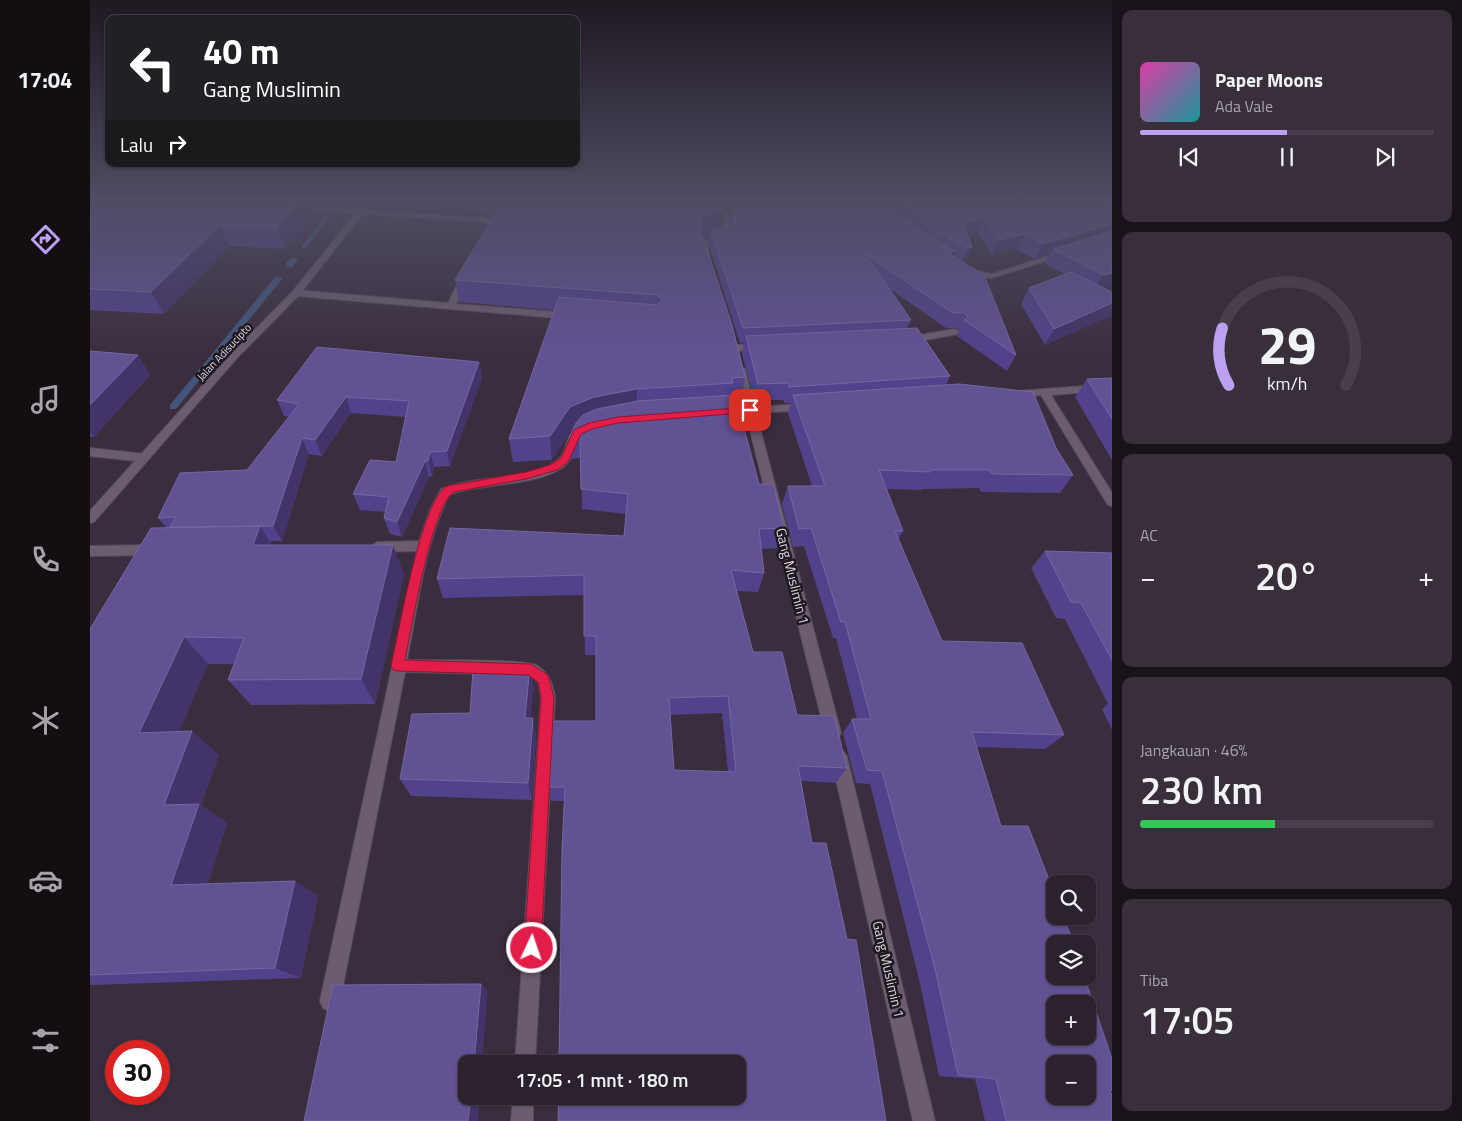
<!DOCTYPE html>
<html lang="id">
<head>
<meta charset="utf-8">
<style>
	body { margin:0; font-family:"Titillium Web",sans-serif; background:#382f3a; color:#f1f3f6; height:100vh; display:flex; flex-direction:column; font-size:19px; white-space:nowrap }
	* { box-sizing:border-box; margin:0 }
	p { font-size:16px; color:#a6a4aa }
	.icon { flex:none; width:28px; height:28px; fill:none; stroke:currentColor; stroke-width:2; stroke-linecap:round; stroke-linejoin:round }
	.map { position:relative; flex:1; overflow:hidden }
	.drawer { display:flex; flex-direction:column; gap:10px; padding:10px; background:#181319; width:350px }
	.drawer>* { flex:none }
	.hud { position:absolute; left:15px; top:15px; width:475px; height:152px; border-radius:10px; box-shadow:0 1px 4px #0004,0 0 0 1px #483f4a; background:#202124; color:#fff; overflow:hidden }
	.buttons { position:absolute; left:956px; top:875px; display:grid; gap:10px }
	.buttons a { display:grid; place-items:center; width:50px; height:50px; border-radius:10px; background:#2c222e; box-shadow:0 1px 4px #0004,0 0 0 1px #483f4a; font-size:25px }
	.speed { position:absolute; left:15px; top:1040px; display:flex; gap:10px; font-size:25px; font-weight:700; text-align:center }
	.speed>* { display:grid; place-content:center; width:65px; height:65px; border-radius:50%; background:#2c222e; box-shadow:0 1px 4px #0004,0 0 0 1px #483f4a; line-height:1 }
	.speed .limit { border:8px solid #d22; background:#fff; color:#111 }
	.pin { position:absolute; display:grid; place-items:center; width:42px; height:42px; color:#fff; margin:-21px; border-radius:10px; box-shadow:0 2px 8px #0006 }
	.me { position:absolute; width:55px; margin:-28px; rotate:3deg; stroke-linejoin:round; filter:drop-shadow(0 0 4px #0008) }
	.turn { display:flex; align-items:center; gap:18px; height:105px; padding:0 15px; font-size:22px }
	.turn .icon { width:65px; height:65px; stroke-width:2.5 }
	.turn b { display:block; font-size:35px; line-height:42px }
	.then { display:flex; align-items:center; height:48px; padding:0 15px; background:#0003; gap:10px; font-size:19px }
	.big { font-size:38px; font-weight:600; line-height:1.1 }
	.drawer .card { flex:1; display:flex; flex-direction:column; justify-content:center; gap:8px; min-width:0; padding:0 18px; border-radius:10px; background:#382f3a }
	.drawer .dial { align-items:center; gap:0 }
	.dial svg { height:130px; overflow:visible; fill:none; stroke:#483f4a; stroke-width:7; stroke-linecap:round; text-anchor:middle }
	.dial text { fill:#f1f3f6; stroke:none }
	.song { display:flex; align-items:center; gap:15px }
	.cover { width:60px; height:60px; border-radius:8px; background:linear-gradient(135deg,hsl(320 70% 55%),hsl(180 70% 35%)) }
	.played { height:5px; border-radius:2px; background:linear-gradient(90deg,#bca0f2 50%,#483f4a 50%) }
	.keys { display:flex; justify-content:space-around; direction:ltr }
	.heat { display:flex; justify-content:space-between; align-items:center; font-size:28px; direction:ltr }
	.charge { height:8px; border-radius:4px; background:linear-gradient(90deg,#34c759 46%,#483f4a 0) }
	.trip { position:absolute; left:368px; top:1055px; width:288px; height:50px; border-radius:10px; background:#2c222e; box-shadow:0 1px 4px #0004,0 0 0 1px #483f4a; font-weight:600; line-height:50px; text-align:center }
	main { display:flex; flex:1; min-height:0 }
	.dock { display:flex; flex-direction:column; width:90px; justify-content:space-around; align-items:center; background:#120e12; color:#a6a4aa }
	.dock .icon { width:35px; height:35px }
	.dock .selected { color:#bca0f2 }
	.dock b { font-size:22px; color:#f1f3f6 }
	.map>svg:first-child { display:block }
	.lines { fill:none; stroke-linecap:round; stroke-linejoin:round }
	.stream { fill:#43557b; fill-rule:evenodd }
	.street-casing { stroke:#564c59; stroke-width:2 }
	.secondary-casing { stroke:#564c59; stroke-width:2 }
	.street { fill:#6b5d6f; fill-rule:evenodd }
	.secondary { fill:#6b5d6f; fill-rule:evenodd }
	.wall { fill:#52428b; fill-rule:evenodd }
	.shaded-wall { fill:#423368 }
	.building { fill:#615294; stroke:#7567a0; fill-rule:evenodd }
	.route { fill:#e11d48; stroke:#92132f }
	.labels { text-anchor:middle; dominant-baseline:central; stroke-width:5; stroke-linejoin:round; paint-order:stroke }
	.far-street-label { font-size:11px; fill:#dfd7e1; stroke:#1e1820 }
	.street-label { font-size:14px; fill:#dfd7e1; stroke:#1e1820 }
</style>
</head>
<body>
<main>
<nav class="dock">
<b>17:04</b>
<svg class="icon selected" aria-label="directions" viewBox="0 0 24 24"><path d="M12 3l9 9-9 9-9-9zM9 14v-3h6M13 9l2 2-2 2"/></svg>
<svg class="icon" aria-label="music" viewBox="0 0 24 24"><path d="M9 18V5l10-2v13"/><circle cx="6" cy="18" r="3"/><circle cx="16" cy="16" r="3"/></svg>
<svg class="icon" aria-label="phone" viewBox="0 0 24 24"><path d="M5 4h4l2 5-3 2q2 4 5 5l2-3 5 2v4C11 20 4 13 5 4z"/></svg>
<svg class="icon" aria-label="climate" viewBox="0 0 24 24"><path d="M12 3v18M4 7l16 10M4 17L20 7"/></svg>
<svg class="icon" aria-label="car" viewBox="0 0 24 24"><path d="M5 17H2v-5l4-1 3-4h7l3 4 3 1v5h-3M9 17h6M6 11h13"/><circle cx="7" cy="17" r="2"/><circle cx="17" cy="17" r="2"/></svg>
<svg class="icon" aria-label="filters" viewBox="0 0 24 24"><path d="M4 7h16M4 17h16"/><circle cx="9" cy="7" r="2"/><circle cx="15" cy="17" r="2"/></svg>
</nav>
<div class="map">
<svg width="1022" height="1121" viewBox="0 0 1022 1121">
	<rect width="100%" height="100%" fill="#3a2e3e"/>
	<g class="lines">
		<!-- stream -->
		<path class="stream" d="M 250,198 L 256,198 L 250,204 L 247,202 Z
			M 235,216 L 240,217 L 216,248 L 212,248 L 212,246 Z
			M 204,257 L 208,259 L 202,267 L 196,267 L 196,263 Z
			M 186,276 L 193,278 L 86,409 L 80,409 L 80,405 Z"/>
		<!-- street casing -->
		<g class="street-casing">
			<path id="street" d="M 626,198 L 633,198 L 642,232 L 638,239 L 617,244 L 620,259 L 616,261 L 612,259 L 609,243 L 632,235 L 634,232 Z
				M 206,206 L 393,218 L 407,221 L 410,226 L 404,236 L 401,236 L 397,234 L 402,226 L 393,222 L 204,209 L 202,208 Z
				M 971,252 L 978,254 L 902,278 L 886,277 L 874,271 L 878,269 L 902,274 Z
				M 371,277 L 378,279 L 366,304 L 480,313 L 484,316 L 480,319 L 206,296 L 202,293 L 206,290 L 358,303 Z
				M 865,329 L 869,332 L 868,334 L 818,343 L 813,340 L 818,337 Z
				M 671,344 L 674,345 L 674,349 L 645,351 L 640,348 L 645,345 Z
				M 650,366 L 655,369 L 664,407 L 715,404 L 720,407 L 715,410 L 666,413 L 751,733 L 748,738 L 743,740 L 738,738 L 735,733 L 656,414 L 634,415 L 629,412 L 634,409 L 654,407 L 645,369 Z
				M 1022,384 L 1022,390 L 961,395 L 1022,493 L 1022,506 L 1018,505 L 951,395 L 927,397 L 922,394 L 927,391 Z
				M 487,430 L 492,433 C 488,442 486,453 479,461 C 460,487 390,482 359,495 C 334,546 328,605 317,660 C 337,660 436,659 446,665 C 460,673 462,683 465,697 L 445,1064 L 425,1064 L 451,697 L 448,682 L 438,675 L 315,672 L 250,1001 L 247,1008 L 240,1011 L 233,1008 L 230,1001 L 327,551 L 287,552 L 281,547 L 287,542 L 329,541 L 340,510 L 351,489 C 386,475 426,481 457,467 C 462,464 469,460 472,455 C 477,448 477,432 487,430 Z
				M 0,448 L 55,454 L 60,458 L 55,462 L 0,456 Z
				M 64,545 L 70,550 L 64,555 L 0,556 L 0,546 Z
				M 749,749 L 754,752 L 757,757 L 845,1121 L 823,1121 L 741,757 L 744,752 Z
				M 423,1096 L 443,1096 L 443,1121 L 421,1121 Z"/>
		</g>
		<!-- secondary casing -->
		<g class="secondary-casing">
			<path id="secondary" d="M 278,198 L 285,198 L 209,295 L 147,358 L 4,522 L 0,523 L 0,511 L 141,354 L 203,291 Z"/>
		</g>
		<!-- street -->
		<use href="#street" class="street"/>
		<!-- secondary -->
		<use href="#secondary" class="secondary"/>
	</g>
	<!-- wall -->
	<path class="wall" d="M 0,198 L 218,198 L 224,214 L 195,249 L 139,246 L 74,314 L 0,310 Z
		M 355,198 L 632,198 L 635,210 L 633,228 L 642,225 L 639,212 L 641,198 L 693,200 L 692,198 L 1022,198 L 1014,288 L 1022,292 L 1022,315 L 955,345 L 931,304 L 939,288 L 974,274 L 955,264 L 960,254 L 945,259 L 926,249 L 902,255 L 887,231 L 878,235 L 882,247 L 876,262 L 874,262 L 926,355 L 917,371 L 867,336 L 869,331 L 866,328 L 856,328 L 800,289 L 821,320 L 817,328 L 860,376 L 856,385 L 966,448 L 983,475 L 970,493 L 891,492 L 889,488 L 832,489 L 831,490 L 796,489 L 813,531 L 808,540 L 852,641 L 974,735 L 955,749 L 886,747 L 911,826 L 965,944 L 1022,1059 L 1022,1091 L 1020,1091 L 1022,1121 L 895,1121 L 885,1079 L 849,1076 L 829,979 L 780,784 L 766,783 L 753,733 L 762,719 L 767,719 L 746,638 L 743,638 L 714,546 L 703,547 L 692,504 L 698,486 L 722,486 L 698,413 L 701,403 L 695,403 L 693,400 L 664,400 L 652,353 L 654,343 L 650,343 L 619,245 L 620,236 L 613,238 L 655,377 L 651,401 L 647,401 L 669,484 L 694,528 L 688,548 L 671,549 L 674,573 L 668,592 L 647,591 L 663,652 L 707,715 L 757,768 L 746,783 L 711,781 L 722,843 L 796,1121 L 475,801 L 461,801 L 459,787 L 506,721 L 506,655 L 495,655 L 494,595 L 353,598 L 347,579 L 534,536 L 536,514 L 492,509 L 491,458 L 480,459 L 479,438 L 483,429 L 481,430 L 462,460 L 423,462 L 419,439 L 465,310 L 369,302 L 365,280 L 406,213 L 357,208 ZM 632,713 L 638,772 L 584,770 L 580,715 Z
		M 0,351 L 48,355 L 60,375 L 4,437 L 0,437 Z
		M 389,362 L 392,378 L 360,466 L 344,467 L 342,476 L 339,477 L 312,537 L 300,534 L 294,518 L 296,512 L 270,510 L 263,494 L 306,462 L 316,417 L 261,413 L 232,456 L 219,454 L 192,541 L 180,541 L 182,545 L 314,574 L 285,704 L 161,705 L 138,680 L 144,664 L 118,664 L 89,732 L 129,755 L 111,805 L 137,823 L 118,884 L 205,881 L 228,896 L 211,978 L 0,985 L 0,629 L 76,527 L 68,518 L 157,470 L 199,417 L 194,416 L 187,400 Z
		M 1022,378 L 1022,460 L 985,397 L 997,379 Z
		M 955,551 L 1022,553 L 1022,730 L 1012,709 L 1018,704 L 975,619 L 966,618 L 941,568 Z
		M 444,686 L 440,718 L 443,718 L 446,737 L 442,800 L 321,796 L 310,779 L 380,713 Z"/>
	<!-- shaded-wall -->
	<path class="shaded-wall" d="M 213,198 L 218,198 L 224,214 L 195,249 L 187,228 Z
		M 635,210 L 632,232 L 621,231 L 620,236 L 609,240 L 611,218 Z
		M 894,216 L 887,231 L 868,240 L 874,225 Z
		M 1022,224 L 1022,236 L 963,249 L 960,254 L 945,259 L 953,244 Z
		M 130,225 L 139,246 L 74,314 L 61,292 Z
		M 934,234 L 926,249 L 902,255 L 909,240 Z
		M 882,247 L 876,262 L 872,263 L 878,248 Z
		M 865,251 L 859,266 L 858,253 Z
		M 1022,273 L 1022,286 L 1003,290 L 1013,275 Z
		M 1022,303 L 1022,315 L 955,345 L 964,329 Z
		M 48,355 L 60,375 L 4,437 L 0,432 L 0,405 Z
		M 389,362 L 392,378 L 360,466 L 357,451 Z
		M 547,389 L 546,412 L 504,420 L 481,430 L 462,460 L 460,436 L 480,407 L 504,397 Z
		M 256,397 L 261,413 L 232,456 L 225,440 Z
		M 212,438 L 219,454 L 192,541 L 183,526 Z
		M 340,452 L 344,467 L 342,476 L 338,461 Z
		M 335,461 L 339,477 L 312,537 L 307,522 Z
		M 170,526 L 188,555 L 163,545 Z
		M 303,545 L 314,574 L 285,704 L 271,679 Z
		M 94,637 L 118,664 L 79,756 L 49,733 Z
		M 440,665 L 444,686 L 438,737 L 435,718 Z
		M 443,718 L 446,737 L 442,800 L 438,783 Z
		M 102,731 L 129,755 L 111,805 L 137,823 L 113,900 L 81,885 L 74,805 Z
		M 205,881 L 228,896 L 211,978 L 185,968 Z
		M 391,984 L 398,990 L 392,1064 L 384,1064 Z
		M 381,1096 L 390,1096 L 388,1121 L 378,1121 Z"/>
	<!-- building -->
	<path class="building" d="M 0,198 L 213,198 L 187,228 L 130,225 L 61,292 L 0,289 Z
		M 415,198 L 632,198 L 635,210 L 611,218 L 611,232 L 642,325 L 655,377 L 642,378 L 643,383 L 547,389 L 504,397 L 480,407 L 460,436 L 419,439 L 469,297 L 566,305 L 573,300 L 567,295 L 365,280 Z
		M 641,198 L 699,200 L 699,198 L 785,198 L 797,208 L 837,235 L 865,251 L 858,253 L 894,275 L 926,355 L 874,320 L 878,317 L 873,312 L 863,313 L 775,254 L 821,320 L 653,328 L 621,231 L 642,225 L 646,217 Z
		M 801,198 L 1022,198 L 1022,224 L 953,244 L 934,234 L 909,240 L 894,216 L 874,225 L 882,247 L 878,248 L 841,228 Z
		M 1022,231 L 1022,273 L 1013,275 L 963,249 Z
		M 981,272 L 1022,292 L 1022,303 L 964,329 L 939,288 Z
		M 827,328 L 860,376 L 699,387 L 698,383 L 668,384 L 656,336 Z
		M 227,347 L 389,362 L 357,451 L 340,452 L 338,461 L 335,461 L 307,522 L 294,518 L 299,497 L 263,494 L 280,460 L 306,462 L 319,401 L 256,397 L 225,440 L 212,438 L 183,526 L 80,527 L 86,517 L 68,518 L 90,473 L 157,470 L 209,404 L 187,400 Z
		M 0,351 L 48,355 L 0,405 Z
		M 1022,378 L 1022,419 L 997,379 Z
		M 869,384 L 943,392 L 966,448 L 983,475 L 902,474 L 900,470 L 840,470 L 840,472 L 789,470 L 813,531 L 805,531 L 852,641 L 932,643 L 974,735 L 882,732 L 911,826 L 938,826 L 965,895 L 965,916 L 973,916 L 984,944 L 965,944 L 965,976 L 994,976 L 1022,1059 L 1022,1090 L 1020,1090 L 1022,1096 L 1022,1121 L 916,1121 L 906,1079 L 868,1075 L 846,973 L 792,771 L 777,770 L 762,719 L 781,719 L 755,622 L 751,622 L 721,528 L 709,529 L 698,486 L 735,486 L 703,395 ZM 965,1004 L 998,1004 L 998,1036 L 965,1036 ZM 965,1064 L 998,1064 L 998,1096 L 965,1096 Z
		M 645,395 L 669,484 L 683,484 L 694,528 L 669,529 L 674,573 L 641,570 L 663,652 L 692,652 L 707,715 L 744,716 L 757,768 L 708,766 L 722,843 L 736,843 L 757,939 L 766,940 L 796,1121 L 468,1121 L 469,1096 L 646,1096 L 646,1064 L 469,1064 L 472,849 L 475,787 L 459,787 L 463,721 L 506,721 L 506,636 L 494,636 L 494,575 L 347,579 L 360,528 L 534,536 L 538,494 L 491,489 L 490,437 L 479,438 L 486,423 L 493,415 L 507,409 L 548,401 ZM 638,696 L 646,772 L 584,770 L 579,698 Z
		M 170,526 L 163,545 L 303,545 L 271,679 L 138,680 L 154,638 L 94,637 L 49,733 L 102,731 L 74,805 L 109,804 L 81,885 L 205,881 L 185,968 L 0,975 L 0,629 L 61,528 Z
		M 955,551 L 1022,553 L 1022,660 L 991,603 L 981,602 Z
		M 440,665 L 435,718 L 443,718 L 438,783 L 310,779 L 322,714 L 380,713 L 383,670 Z
		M 391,984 L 384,1064 L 376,1064 L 376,1096 L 381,1096 L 378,1121 L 214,1121 L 243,985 Z"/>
	<!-- sky -->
	<linearGradient id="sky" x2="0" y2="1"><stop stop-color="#201922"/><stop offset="0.56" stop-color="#4f4c63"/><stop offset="1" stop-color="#4f4c63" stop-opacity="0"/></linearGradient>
	<rect width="1022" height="355" fill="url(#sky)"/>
	<!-- route -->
	<path class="route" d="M 660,407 L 664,408 L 664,412 L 528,423 L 502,429 L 491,434 L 478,462 L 467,470 L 436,479 L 364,492 C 342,504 321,631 315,660 L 441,664 L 458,675 L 464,697 L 451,948 L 448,954 L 442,956 L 436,954 L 434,948 L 451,697 L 448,682 L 438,675 L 308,671 L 303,670 L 301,666 C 309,632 331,500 357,486 L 436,472 L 460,465 L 471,458 L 484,430 L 499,423 L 528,417 Z"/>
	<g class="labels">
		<!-- far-street labels -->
		<g class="far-street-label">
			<text transform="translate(134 352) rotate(-47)">Jalan Adisucipto</text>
		</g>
		<!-- street labels -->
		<g class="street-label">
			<text transform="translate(703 576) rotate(76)">Gang Muslimin 1</text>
			<text transform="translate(799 969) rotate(77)">Gang Muslimin 1</text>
		</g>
	</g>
</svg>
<div class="buttons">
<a><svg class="icon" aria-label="search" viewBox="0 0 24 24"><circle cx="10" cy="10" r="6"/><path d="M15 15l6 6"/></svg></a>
<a><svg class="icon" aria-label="layers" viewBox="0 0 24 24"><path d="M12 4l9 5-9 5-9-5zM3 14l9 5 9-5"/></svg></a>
<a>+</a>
<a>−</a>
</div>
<div class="speed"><div class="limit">30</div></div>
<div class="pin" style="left:660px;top:410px;background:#d93025"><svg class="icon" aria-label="arrive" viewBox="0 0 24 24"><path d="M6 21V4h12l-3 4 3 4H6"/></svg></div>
<svg class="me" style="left:442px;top:948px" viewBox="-20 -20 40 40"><circle r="17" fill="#e11d48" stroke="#fff" stroke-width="3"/><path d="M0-11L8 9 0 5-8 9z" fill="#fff"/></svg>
<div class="trip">17:05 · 1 mnt · 180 m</div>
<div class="hud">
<div class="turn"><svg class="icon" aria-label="left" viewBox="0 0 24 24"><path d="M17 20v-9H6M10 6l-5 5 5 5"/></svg><div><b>40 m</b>Gang Muslimin</div></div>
<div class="then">Lalu<svg class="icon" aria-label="right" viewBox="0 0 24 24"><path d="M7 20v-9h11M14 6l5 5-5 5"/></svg></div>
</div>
</div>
<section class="drawer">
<div class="card">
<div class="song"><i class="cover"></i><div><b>Paper Moons</b><p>Ada Vale</p></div></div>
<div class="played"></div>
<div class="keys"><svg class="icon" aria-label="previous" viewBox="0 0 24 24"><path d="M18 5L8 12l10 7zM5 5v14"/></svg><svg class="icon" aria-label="pause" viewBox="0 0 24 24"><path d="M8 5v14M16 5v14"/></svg><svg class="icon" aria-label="next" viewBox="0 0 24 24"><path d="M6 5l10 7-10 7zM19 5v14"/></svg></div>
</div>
<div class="card dial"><svg viewBox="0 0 100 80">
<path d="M14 69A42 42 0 1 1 86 69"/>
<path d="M14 69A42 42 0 0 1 10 34" stroke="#bca0f2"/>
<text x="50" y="56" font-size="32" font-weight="700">29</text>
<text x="50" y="72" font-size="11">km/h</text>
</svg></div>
<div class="card"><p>AC</p>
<div class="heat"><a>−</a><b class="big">20°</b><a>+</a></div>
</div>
<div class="card"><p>Jangkauan · 46%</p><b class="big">230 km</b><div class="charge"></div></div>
<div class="card"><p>Tiba</p><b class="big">17:05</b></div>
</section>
</main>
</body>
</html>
